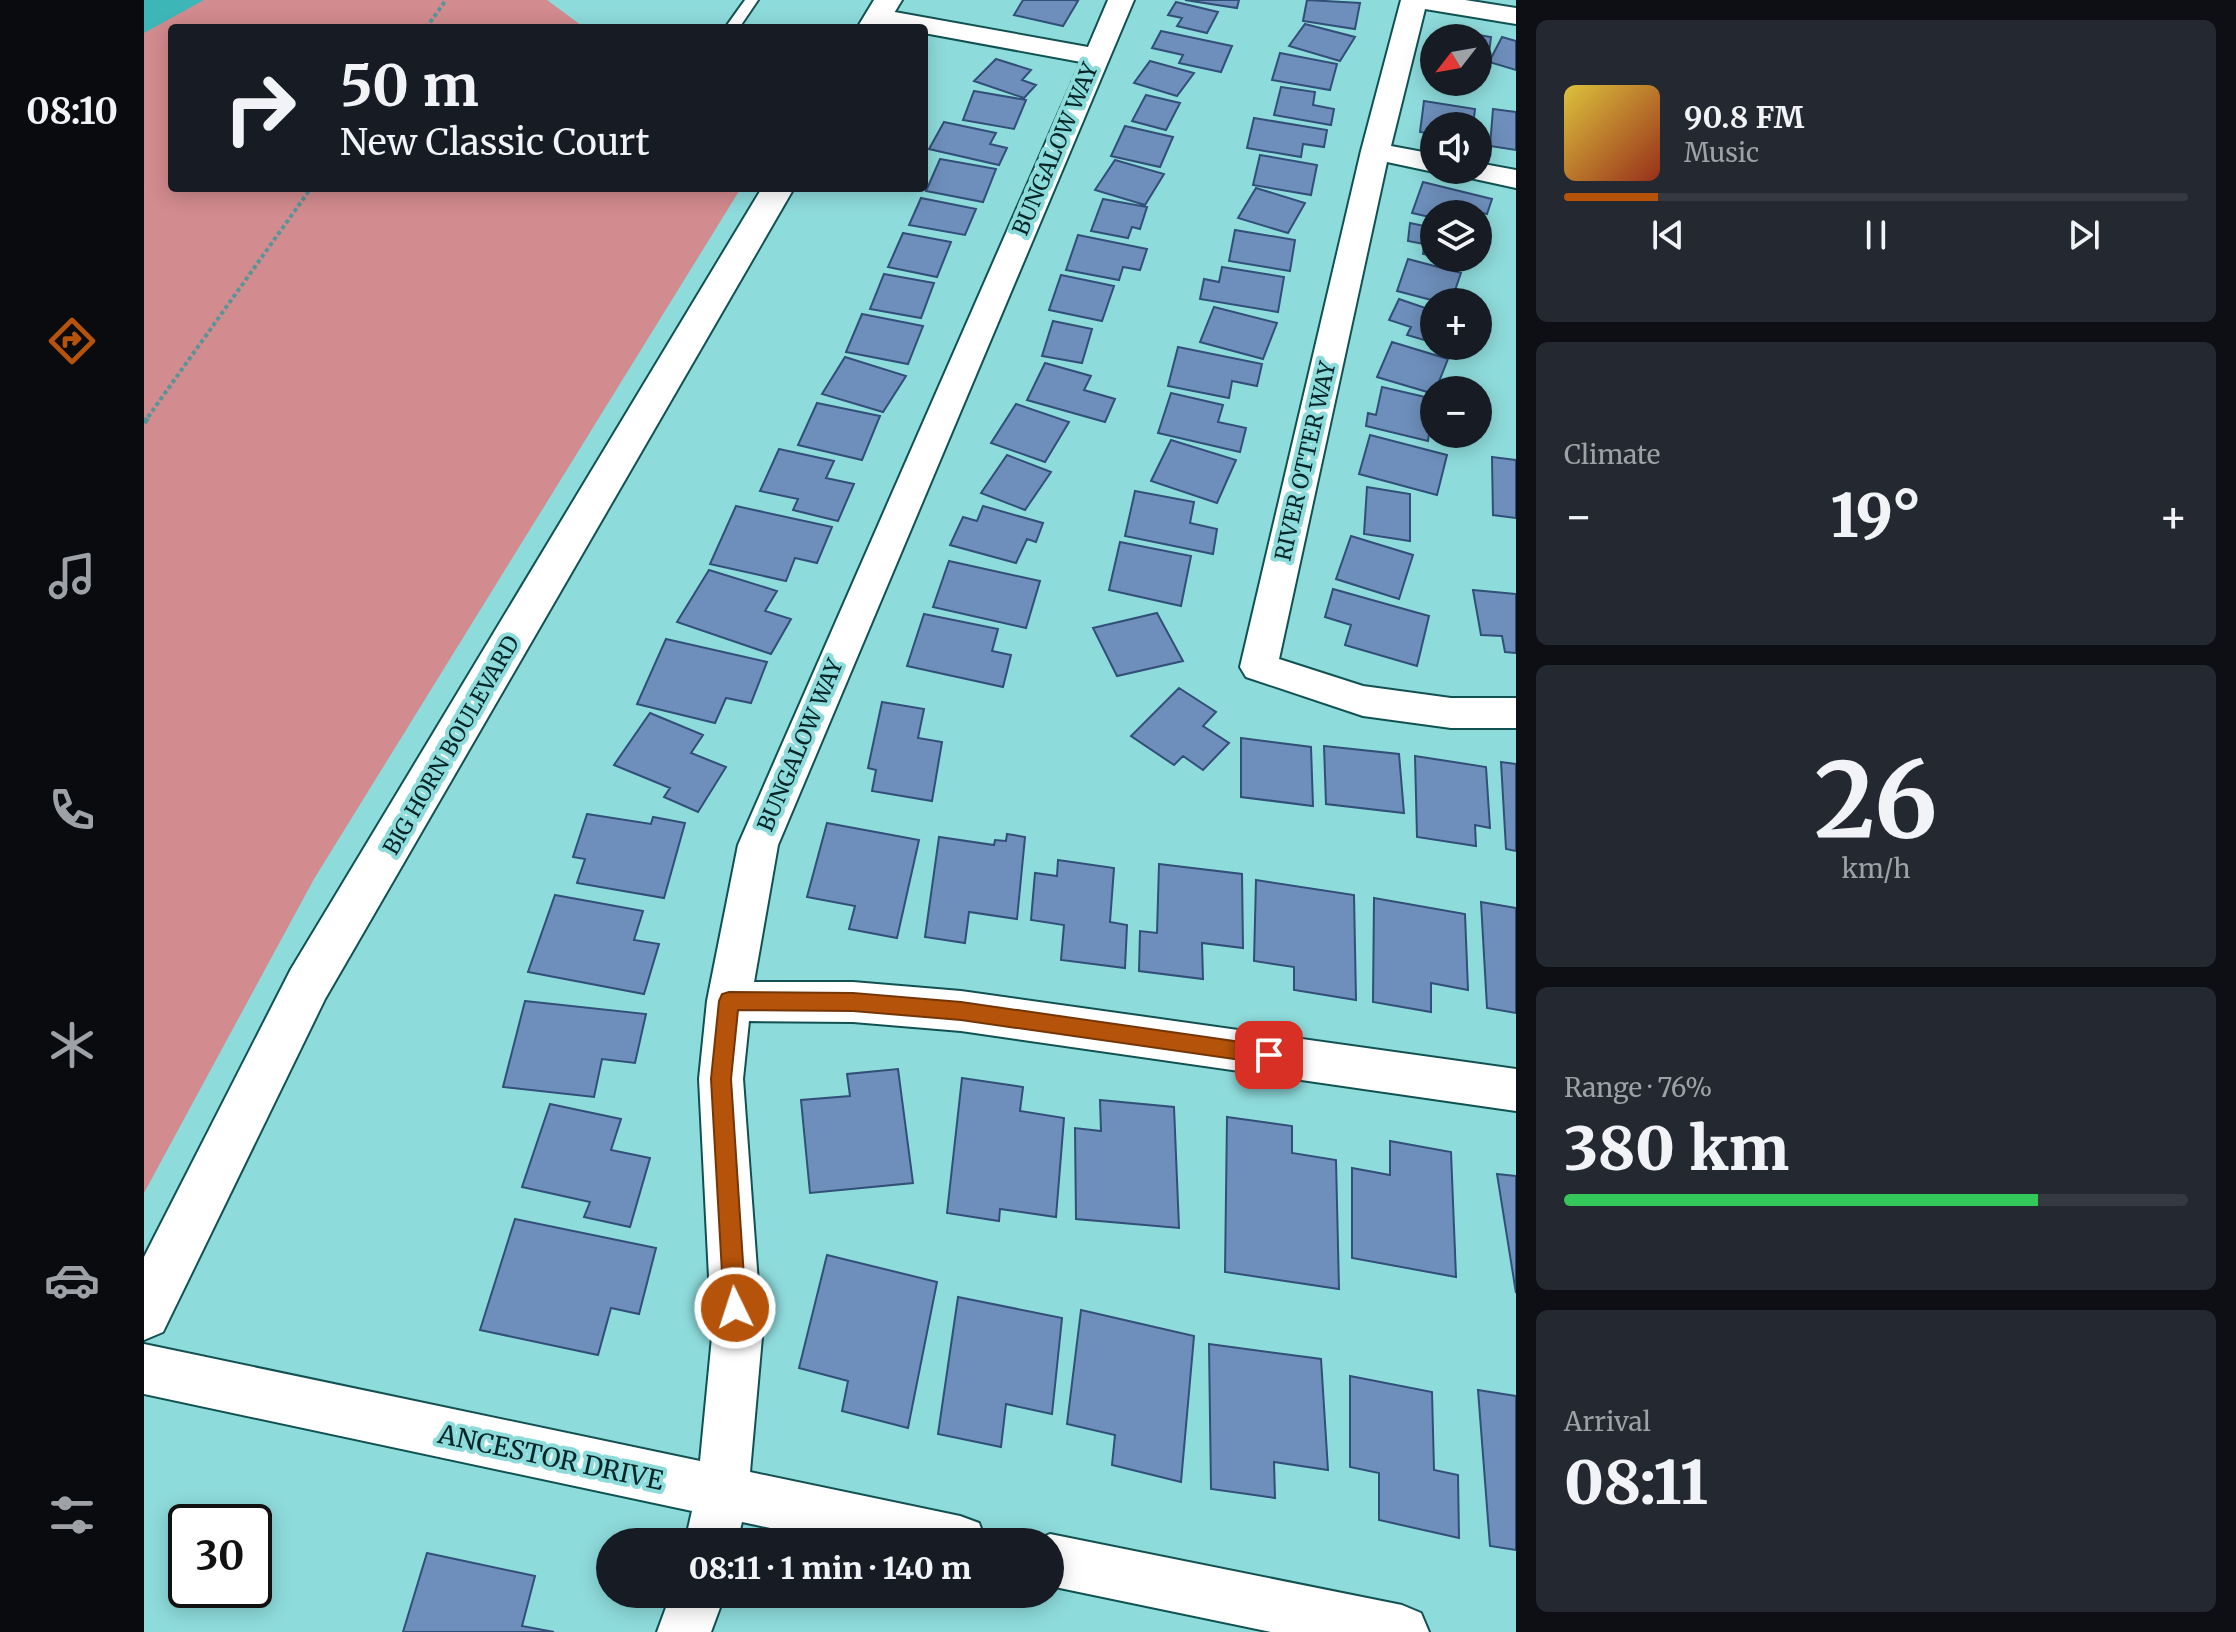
<!DOCTYPE html>
<html lang="en">
<head>
<meta charset="utf-8">
<style>
	body { margin:0; font-family:Merriweather,serif; background:#242831; color:#f1f3f6; height:100vh; display:flex; flex-direction:column; font-size:30px; white-space:nowrap }
	* { box-sizing:border-box; margin:0 }
	p { font-size:26px; color:#9ea1a6 }
	.icon { flex:none; width:44px; height:44px; fill:none; stroke:currentColor; stroke-width:2; stroke-linecap:round; stroke-linejoin:round }
	.map { position:relative; flex:1; overflow:hidden }
	.drawer { display:flex; flex-direction:column; gap:20px; padding:20px; background:#0d0f14; width:720px }
	.drawer>* { flex:none }
	.banner { position:absolute; left:24px; top:24px; width:760px; height:168px; border-radius:8px; box-shadow:0 4px 20px #0003; background:#171b24; color:#f1f3f6; overflow:hidden }
	.needle { width:52px; rotate:239deg }
	.controls { position:absolute; left:1276px; top:24px; display:grid; gap:16px }
	.controls a { display:grid; place-items:center; width:72px; height:72px; border-radius:50%; background:#171b24; box-shadow:0 4px 20px #0003; font-size:40px }
	.speed { position:absolute; left:24px; top:1504px; display:flex; gap:16px; font-size:40px; font-weight:700; text-align:center }
	.speed>* { display:grid; place-content:center; width:104px; height:104px; border-radius:50%; background:#171b24; box-shadow:0 4px 20px #0003; line-height:1 }
	.speed .limit { border:4px solid #111; border-radius:12px; background:#fff; color:#111 }
	.pin { position:absolute; display:grid; place-items:center; width:68px; height:68px; color:#fff; margin:-34px; border-radius:16px; box-shadow:0 4px 12px #0006 }
	.me { position:absolute; width:88px; margin:-44px; rotate:356deg; stroke-linejoin:round; filter:drop-shadow(0 0 6px #0008) }
	.turn { display:flex; align-items:center; gap:28px; height:168px; padding:0 40px; font-size:36px }
	.turn .icon { width:104px; height:104px; stroke-width:2.5 }
	.turn b { display:block; font-size:56px; line-height:68px }
	.big { font-size:60px; font-weight:800; line-height:1.1 }
	.drawer .tile { flex:1; display:flex; flex-direction:column; justify-content:center; gap:12px; min-width:0; padding:0 28px; border-radius:12px; background:#242831 }
	.drawer .dial { align-items:center; gap:0 }
	.dial b { font-size:104px; line-height:1 }
	.song { display:flex; align-items:center; gap:24px }
	.cover { width:96px; height:96px; border-radius:12px; background:linear-gradient(135deg,hsl(50 70% 55%),hsl(10 70% 35%)) }
	.played { height:8px; border-radius:4px; background:linear-gradient(90deg,#b45309 15%,#363941 15%) }
	.keys { display:flex; justify-content:space-around; direction:ltr }
	.heat { display:flex; justify-content:space-between; align-items:center; font-size:44px; direction:ltr }
	.charge { height:12px; border-radius:6px; background:linear-gradient(90deg,#34c759 76%,#363941 0) }
	.trip { position:absolute; left:452px; top:1528px; width:468px; height:80px; border-radius:40px; background:#171b24; box-shadow:0 4px 20px #0003; font-weight:800; line-height:80px; text-align:center }
	main { display:flex; flex:1; min-height:0 }
	.tabs { display:flex; flex-direction:column; width:144px; justify-content:space-around; align-items:center; background:#090b0e; color:#9ea1a6 }
	.tabs .icon { width:56px; height:56px }
	.tabs .on { color:#b45309 }
	.tabs b { font-size:36px; color:#f1f3f6 }
	.map>svg:first-child { display:block }
	.green { fill:#d28b8f }
	.water { fill:#3db6b7 }
	.building { fill:#6e8fbc; stroke:#314f77; stroke-width:2 }
	.lines { fill:none; stroke-linecap:round; stroke-linejoin:round }
	.service-casing { stroke:#115152; stroke-width:4 }
	.minor-casing { stroke:#115152; stroke-width:4 }
	.secondary-casing { stroke:#115152; stroke-width:4 }
	.path-far1 { stroke:#589596; stroke-width:4; stroke-dasharray:4 3; stroke-linecap:butt }
	.path { stroke:#589596; stroke-width:5; stroke-dasharray:6 4; stroke-linecap:butt }
	.service { fill:#fff; fill-rule:evenodd }
	.minor { fill:#fff; fill-rule:evenodd }
	.secondary { fill:#fff; fill-rule:evenodd }
	.route { fill:#b45309; stroke:#753606; stroke-width:2 }
	.labels { text-anchor:middle; dominant-baseline:central; stroke-width:8; stroke-linejoin:round; paint-order:stroke }
	.street-label { font-size:22px; fill:#042627; stroke:#8edbdc }
	.near-street-label { font-size:26px; fill:#042627; stroke:#8edbdc }
</style>
</head>
<body>
<main>
<nav class="tabs">
<b>08:10</b>
<svg class="icon on" aria-label="directions" viewBox="0 0 24 24"><path d="M12 3l9 9-9 9-9-9zM9 14v-3h6M13 9l2 2-2 2"/></svg>
<svg class="icon" aria-label="music" viewBox="0 0 24 24"><path d="M9 18V5l10-2v13"/><circle cx="6" cy="18" r="3"/><circle cx="16" cy="16" r="3"/></svg>
<svg class="icon" aria-label="phone" viewBox="0 0 24 24"><path d="M5 4h4l2 5-3 2q2 4 5 5l2-3 5 2v4C11 20 4 13 5 4z"/></svg>
<svg class="icon" aria-label="climate" viewBox="0 0 24 24"><path d="M12 3v18M4 7l16 10M4 17L20 7"/></svg>
<svg class="icon" aria-label="car" viewBox="0 0 24 24"><path d="M5 17H2v-5l4-1 3-4h7l3 4 3 1v5h-3M9 17h6M6 11h13"/><circle cx="7" cy="17" r="2"/><circle cx="17" cy="17" r="2"/></svg>
<svg class="icon" aria-label="filters" viewBox="0 0 24 24"><path d="M4 7h16M4 17h16"/><circle cx="9" cy="7" r="2"/><circle cx="15" cy="17" r="2"/></svg>
</nav>
<div class="map">
<svg width="1372" height="1632" viewBox="0 0 1372 1632">
	<rect width="100%" height="100%" fill="#8edbdc"/>
	<!-- green -->
	<path class="green" d="M 0,0 L 403,0 L 441,28 L 28,28 L 28,188 L 597,188 L 170,879 L 0,1193 Z"/>
	<!-- water -->
	<path class="water" d="M 0,0 L 60,0 L 0,33 Z"/>
	<!-- building -->
	<path class="building" d="M 879,0 L 930,0 L 934,1 L 919,26 L 870,15 Z
		M 1041,0 L 1095,0 L 1093,8 Z
		M 1163,0 L 1216,3 L 1211,29 L 1159,21 Z
		M 1032,2 L 1074,12 L 1063,33 L 1033,26 L 1038,18 L 1024,15 Z
		M 1161,24 L 1211,37 L 1196,61 L 1145,46 Z
		M 1298,29 L 1347,37 L 1343,69 L 1334,67 L 1334,38 L 1296,38 Z
		M 1017,31 L 1088,46 L 1077,72 L 1035,63 L 1039,55 L 1008,48 Z
		M 1358,37 L 1372,41 L 1372,70 L 1345,62 Z
		M 1136,53 L 1193,64 L 1186,90 L 1128,80 Z
		M 852,59 L 887,70 L 878,80 L 892,85 L 880,98 L 830,81 Z
		M 1006,61 L 1050,73 L 1033,96 L 990,83 Z
		M 1137,87 L 1171,92 L 1169,105 L 1190,109 L 1187,125 L 1130,115 Z
		M 830,91 L 882,100 L 870,129 L 819,120 Z
		M 1002,95 L 1036,103 L 1022,130 L 988,121 Z
		M 1280,101 L 1331,109 L 1329,126 L 1290,126 L 1290,134 L 1276,132 Z
		M 1349,109 L 1372,112 L 1372,150 L 1346,146 Z
		M 1110,118 L 1183,130 L 1180,147 L 1159,144 L 1157,157 L 1103,148 Z
		M 800,122 L 852,133 L 846,144 L 863,148 L 855,165 L 785,149 Z
		M 981,126 L 1029,137 L 1016,167 L 967,156 Z
		M 1116,155 L 1173,165 L 1167,195 L 1109,185 Z
		M 796,159 L 852,169 L 839,202 L 782,191 Z
		M 971,160 L 1020,174 L 1001,205 L 951,190 Z
		M 1279,182 L 1348,199 L 1343,214 L 1326,210 L 1325,214 L 1290,214 L 1290,218 L 1268,213 Z
		M 1112,188 L 1161,203 L 1144,233 L 1094,218 Z
		M 777,198 L 832,209 L 821,235 L 765,225 Z
		M 959,199 L 1003,207 L 996,229 L 988,227 L 984,238 L 947,231 Z
		M 1266,223 L 1290,228 L 1290,256 L 1279,254 L 1280,244 L 1264,241 Z
		M 1091,230 L 1151,240 L 1146,271 L 1085,261 Z
		M 759,233 L 807,242 L 793,277 L 744,267 Z
		M 934,235 L 1003,249 L 996,270 L 979,267 L 975,280 L 922,270 Z
		M 1264,259 L 1317,273 L 1307,302 L 1295,302 L 1253,291 Z
		M 1078,267 L 1140,277 L 1134,312 L 1056,299 L 1060,279 L 1075,282 Z
		M 740,274 L 790,283 L 777,318 L 726,309 Z
		M 917,275 L 970,286 L 958,321 L 905,310 Z
		M 1255,299 L 1290,311 L 1290,343 L 1263,335 L 1267,327 L 1245,320 Z
		M 1070,307 L 1133,323 L 1119,359 L 1056,342 Z
		M 718,314 L 779,326 L 764,364 L 702,352 Z
		M 909,321 L 948,329 L 938,363 L 898,356 Z
		M 1248,342 L 1304,359 L 1290,394 L 1233,377 Z
		M 1034,347 L 1118,364 L 1113,386 L 1088,381 L 1085,398 L 1024,386 Z
		M 701,357 L 762,376 L 739,412 L 678,394 Z
		M 901,363 L 947,376 L 940,390 L 971,399 L 961,422 L 883,400 Z
		M 1238,387 L 1290,399 L 1284,441 L 1222,426 L 1224,413 L 1232,415 Z
		M 1027,393 L 1079,405 L 1074,422 L 1102,428 L 1096,452 L 1014,433 Z
		M 673,403 L 736,416 L 718,460 L 654,445 Z
		M 872,404 L 925,422 L 901,462 L 847,443 Z
		M 1226,435 L 1303,455 L 1293,495 L 1215,474 Z
		M 1027,440 L 1092,460 L 1073,503 L 1007,481 Z
		M 635,449 L 690,461 L 682,478 L 710,484 L 694,521 L 649,510 L 654,499 L 616,491 Z
		M 863,455 L 907,472 L 881,510 L 837,493 Z
		M 1348,457 L 1372,460 L 1372,518 L 1349,515 Z
		M 1223,487 L 1266,494 L 1266,541 L 1220,534 Z
		M 991,491 L 1050,502 L 1046,523 L 1073,529 L 1069,554 L 981,536 Z
		M 592,506 L 688,527 L 673,563 L 651,558 L 642,581 L 566,564 Z
		M 839,506 L 899,523 L 892,542 L 883,539 L 872,563 L 806,545 L 819,517 L 833,521 Z
		M 1207,536 L 1269,555 L 1255,599 L 1192,579 Z
		M 976,542 L 1047,556 L 1037,606 L 965,590 Z
		M 805,561 L 896,581 L 882,628 L 789,607 Z
		M 565,570 L 633,591 L 621,611 L 647,619 L 627,654 L 533,622 Z
		M 1189,589 L 1285,616 L 1273,666 L 1201,645 L 1207,625 L 1181,617 Z
		M 1329,590 L 1372,594 L 1372,653 L 1361,652 L 1358,636 L 1337,635 Z
		M 1013,613 L 1039,661 L 973,676 L 949,628 Z
		M 780,614 L 854,629 L 848,651 L 867,655 L 859,687 L 763,666 Z
		M 522,639 L 623,662 L 607,703 L 582,698 L 571,723 L 493,704 Z
		M 1035,688 L 1072,712 L 1059,726 L 1085,743 L 1059,770 L 1039,756 L 1030,765 L 987,736 Z
		M 738,702 L 780,709 L 774,738 L 798,742 L 788,801 L 728,791 L 732,770 L 724,768 Z
		M 506,713 L 559,735 L 547,753 L 582,767 L 554,812 L 520,797 L 526,788 L 470,765 Z
		M 1097,738 L 1167,747 L 1169,806 L 1097,797 Z
		M 1180,746 L 1255,754 L 1260,813 L 1182,804 Z
		M 1271,756 L 1342,767 L 1346,828 L 1331,825 L 1332,846 L 1273,837 Z
		M 1357,762 L 1372,764 L 1372,851 L 1362,849 Z
		M 443,814 L 507,824 L 509,817 L 541,823 L 520,898 L 433,883 L 441,859 L 429,857 Z
		M 683,823 L 775,840 L 753,938 L 705,929 L 711,906 L 663,897 Z
		M 863,834 L 881,837 L 873,919 L 825,912 L 821,943 L 781,937 L 795,837 L 850,845 L 851,840 L 862,841 Z
		M 914,860 L 970,868 L 966,922 L 983,925 L 981,968 L 917,960 L 920,925 L 887,920 L 891,873 L 913,876 Z
		M 1015,864 L 1098,874 L 1099,948 L 1058,943 L 1059,979 L 995,971 L 996,931 L 1013,933 Z
		M 1112,880 L 1210,895 L 1212,1000 L 1150,990 L 1150,967 L 1110,961 Z
		M 411,895 L 499,911 L 490,940 L 515,944 L 500,994 L 384,972 Z
		M 1230,898 L 1321,914 L 1324,990 L 1287,983 L 1287,1012 L 1229,1002 Z
		M 1337,902 L 1372,908 L 1372,1013 L 1343,1008 Z
		M 381,1001 L 502,1014 L 491,1063 L 458,1059 L 450,1097 L 359,1087 Z
		M 754,1069 L 769,1183 L 666,1193 L 657,1100 L 706,1096 L 703,1074 Z
		M 818,1078 L 879,1087 L 876,1111 L 920,1118 L 912,1217 L 856,1209 L 855,1221 L 803,1213 Z
		M 956,1100 L 1030,1107 L 1035,1228 L 932,1219 L 931,1128 L 957,1131 Z
		M 406,1104 L 477,1119 L 467,1150 L 506,1158 L 486,1227 L 440,1217 L 446,1202 L 378,1187 Z
		M 1083,1117 L 1148,1126 L 1148,1153 L 1192,1160 L 1195,1289 L 1081,1272 Z
		M 1246,1141 L 1307,1152 L 1312,1277 L 1208,1258 L 1208,1168 L 1246,1175 Z
		M 1353,1174 L 1372,1176 L 1372,1293 Z
		M 371,1219 L 512,1248 L 495,1314 L 467,1308 L 454,1355 L 336,1330 Z
		M 683,1255 L 793,1282 L 764,1428 L 698,1411 L 704,1381 L 655,1368 Z
		M 814,1297 L 918,1318 L 908,1414 L 862,1404 L 857,1447 L 794,1434 Z
		M 937,1310 L 1050,1336 L 1037,1482 L 968,1465 L 971,1435 L 923,1424 Z
		M 1065,1344 L 1177,1359 L 1184,1470 L 1130,1462 L 1131,1498 L 1067,1489 Z
		M 1206,1376 L 1288,1392 L 1290,1470 L 1314,1475 L 1315,1538 L 1235,1520 L 1235,1473 L 1206,1467 Z
		M 1334,1390 L 1372,1396 L 1372,1550 L 1346,1546 Z
		M 283,1553 L 391,1576 L 378,1626 L 410,1632 L 259,1632 Z"/>
	<g class="lines">
		<!-- service casing -->
		<g class="service-casing">
			<path id="service" d="M 601,0 L 614,0 L 595,28 L 581,28 Z"/>
		</g>
		<!-- minor casing -->
		<g class="minor-casing">
			<path id="minor" d="M 964,0 L 990,0 L 634,845 L 610,982 L 709,982 L 817,991 L 1372,1069 L 1372,1111 L 817,1031 L 709,1022 L 605,1021 L 599,1079 L 618,1337 L 606,1472 L 816,1516 L 835,1523 L 842,1542 L 693,1542 L 598,1522 L 593,1542 L 541,1542 L 548,1511 L 0,1394 L 0,1344 L 556,1461 L 568,1337 L 555,1079 L 563,1001 L 594,845 L 937,62 L 780,33 L 780,28 L 752,28 L 725,23 L 721,17 L 725,11 L 734,9 L 944,47 Z
				M 1257,0 L 1321,0 L 1372,8 L 1372,24 L 1281,9 L 1247,146 L 1290,154 L 1290,170 L 1296,170 L 1290,172 L 1243,162 L 1135,659 L 1219,686 L 1307,698 L 1372,698 L 1372,728 L 1307,728 L 1219,716 L 1102,677 L 1096,667 L 1217,151 Z
				M 1334,163 L 1372,170 L 1372,188 L 1317,176 L 1313,170 L 1334,170 Z
				M 906,1534 L 1258,1605 L 1277,1613 L 1285,1632 L 1127,1632 L 906,1586 L 906,1542 L 887,1542 Z
				M 527,1594 L 581,1594 L 567,1632 L 513,1632 Z"/>
		</g>
		<!-- secondary casing -->
		<g class="secondary-casing">
			<path id="secondary" d="M 730,0 L 758,0 L 741,28 L 713,28 Z
				M 618,188 L 650,188 L 181,999 L 19,1332 L 0,1340 L 0,1257 L 147,969 Z"/>
		</g>
		<!-- path-far1 -->
		<path class="path-far1" d="M 282,28 L 302,0
			M 4,417 L 167,188"/>
		<!-- path -->
		<path class="path" d="M 0,423 L 6,415"/>
		<!-- service -->
		<use href="#service" class="service"/>
		<!-- minor -->
		<use href="#minor" class="minor"/>
		<!-- secondary -->
		<use href="#secondary" class="secondary"/>
	</g>
	<!-- route -->
	<path class="route" d="M 585,992 L 709,993 L 817,1002 L 1125,1046 L 1132,1048 L 1135,1055 L 1132,1062 L 1125,1064 L 817,1020 L 709,1011 L 594,1010 L 587,1079 L 602,1308 L 599,1316 L 591,1319 L 583,1316 L 580,1308 L 567,1079 L 575,1001 L 578,994 Z"/>
	<g class="labels">
		<!-- street labels -->
		<g class="street-label">
			<text transform="translate(911 149) rotate(-67)">BUNGALOW WAY</text>
			<text transform="translate(1161 461) rotate(-77)">RIVER OTTER WAY</text>
			<text transform="translate(307 745) rotate(-60)">BIG HORN BOULEVARD</text>
			<text transform="translate(656 745) rotate(-67)">BUNGALOW WAY</text>
		</g>
		<!-- near-street labels -->
		<g class="near-street-label">
			<text transform="translate(407 1457) rotate(12)">ANCESTOR DRIVE</text>
		</g>
	</g>
</svg>
<div class="controls">
<a><svg class="needle" viewBox="-14 -14 28 28"><path d="M0-13l5 13h-10z" fill="#e53935"/><path d="M0 13l5-13h-10z" fill="#9ea1a6"/></svg></a>
<a><svg class="icon" aria-label="sound" viewBox="0 0 24 24"><path d="M4 9h4l5-4v14l-5-4H4zM17 9q2 3 0 6"/></svg></a>
<a><svg class="icon" aria-label="layers" viewBox="0 0 24 24"><path d="M12 4l9 5-9 5-9-5zM3 14l9 5 9-5"/></svg></a>
<a>+</a>
<a>−</a>
</div>
<div class="speed"><div class="limit">30</div></div>
<div class="pin" style="left:1125px;top:1055px;background:#d93025"><svg class="icon" aria-label="arrive" viewBox="0 0 24 24"><path d="M6 21V4h12l-3 4 3 4H6"/></svg></div>
<svg class="me" style="left:591px;top:1308px" viewBox="-20 -20 40 40"><circle r="17" fill="#b45309" stroke="#fff" stroke-width="3"/><path d="M0-11L8 9 0 5-8 9z" fill="#fff"/></svg>
<div class="trip">08:11 · 1 min · 140 m</div>
<div class="banner">
<div class="turn"><svg class="icon" aria-label="right" viewBox="0 0 24 24"><path d="M7 20v-9h11M14 6l5 5-5 5"/></svg><div><b>50 m</b>New Classic Court</div></div>
</div>
</div>
<section class="drawer">
<div class="tile">
<div class="song"><i class="cover"></i><div><b>90.8 FM</b><p>Music</p></div></div>
<div class="played"></div>
<div class="keys"><svg class="icon" aria-label="previous" viewBox="0 0 24 24"><path d="M18 5L8 12l10 7zM5 5v14"/></svg><svg class="icon" aria-label="pause" viewBox="0 0 24 24"><path d="M8 5v14M16 5v14"/></svg><svg class="icon" aria-label="next" viewBox="0 0 24 24"><path d="M6 5l10 7-10 7zM19 5v14"/></svg></div>
</div>
<div class="tile"><p>Climate</p>
<div class="heat"><a>−</a><b class="big">19°</b><a>+</a></div>
</div>
<div class="tile dial"><b>26</b><p>km/h</p></div>
<div class="tile"><p>Range · 76%</p><b class="big">380 km</b><div class="charge"></div></div>
<div class="tile"><p>Arrival</p><b class="big">08:11</b></div>
</section>
</main>
</body>
</html>
